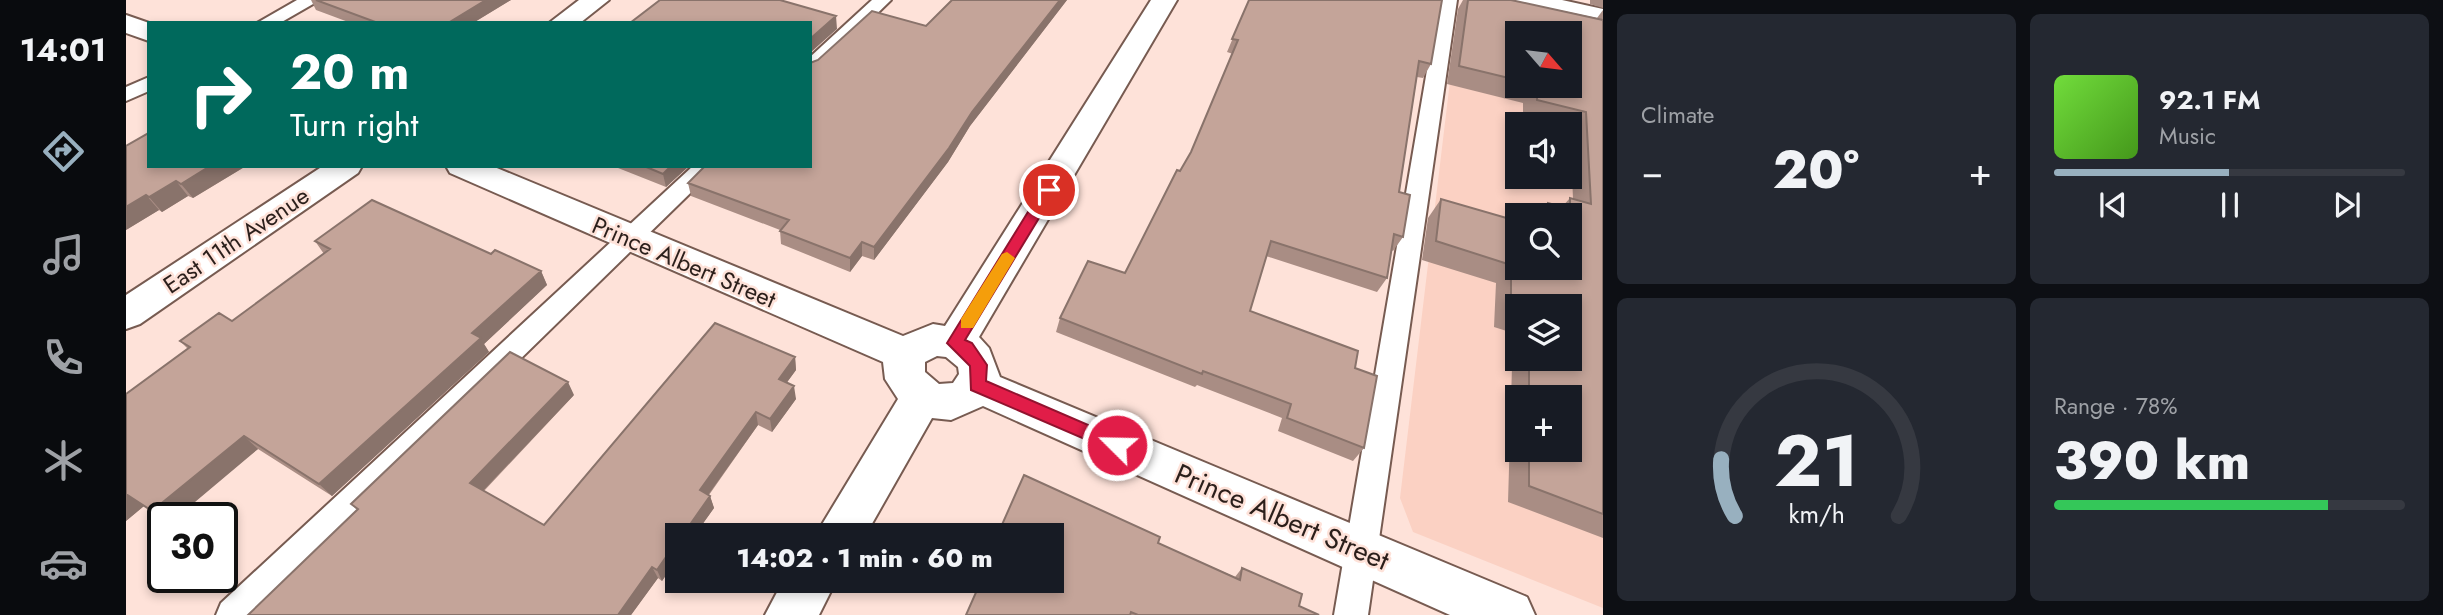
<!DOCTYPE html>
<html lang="en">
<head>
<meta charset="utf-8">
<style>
	body { margin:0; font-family:Jost,sans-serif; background:#242831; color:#f1f3f6; height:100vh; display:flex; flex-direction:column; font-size:26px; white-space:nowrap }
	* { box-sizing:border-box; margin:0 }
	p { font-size:23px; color:#9ea1a6 }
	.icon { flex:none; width:38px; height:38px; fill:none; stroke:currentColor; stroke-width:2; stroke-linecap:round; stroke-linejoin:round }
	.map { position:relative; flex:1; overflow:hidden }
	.drawer { display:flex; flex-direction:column; gap:14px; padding:14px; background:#0d0f14; width:840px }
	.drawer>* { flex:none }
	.top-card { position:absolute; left:21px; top:21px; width:665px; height:147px; border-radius:0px; box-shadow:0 4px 10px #0003; background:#00695c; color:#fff; overflow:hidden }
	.needle { width:46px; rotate:118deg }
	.fabs { position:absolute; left:1379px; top:21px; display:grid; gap:14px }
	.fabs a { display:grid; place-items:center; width:77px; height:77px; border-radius:0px; background:#171b24; box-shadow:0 4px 10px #0003; font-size:35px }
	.speed { position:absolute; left:21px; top:502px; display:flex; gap:14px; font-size:35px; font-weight:700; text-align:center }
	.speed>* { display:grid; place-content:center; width:91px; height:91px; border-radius:50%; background:#171b24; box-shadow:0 4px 10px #0003; line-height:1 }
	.speed .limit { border:4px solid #111; border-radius:10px; background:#fff; color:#111 }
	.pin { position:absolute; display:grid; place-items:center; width:60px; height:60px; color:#fff; margin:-30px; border:4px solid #fff; border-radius:50%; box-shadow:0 2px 7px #0007 }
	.me { position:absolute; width:77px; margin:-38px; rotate:293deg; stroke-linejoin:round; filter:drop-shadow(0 0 5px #0008) }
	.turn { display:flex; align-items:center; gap:24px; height:147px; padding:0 28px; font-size:32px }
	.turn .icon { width:91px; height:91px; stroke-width:2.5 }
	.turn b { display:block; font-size:49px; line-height:60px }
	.big { font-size:52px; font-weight:800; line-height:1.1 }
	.drawer .widget { flex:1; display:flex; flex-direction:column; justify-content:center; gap:10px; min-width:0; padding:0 24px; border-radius:10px; background:#242831 }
	.drawer .dial { align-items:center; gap:0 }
	.dial svg { height:182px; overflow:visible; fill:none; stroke:#363941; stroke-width:7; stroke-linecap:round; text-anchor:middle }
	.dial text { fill:#f1f3f6; stroke:none }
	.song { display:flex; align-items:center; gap:21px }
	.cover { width:84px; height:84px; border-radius:10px; background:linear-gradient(135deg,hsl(100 70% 55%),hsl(100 70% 35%)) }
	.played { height:7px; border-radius:4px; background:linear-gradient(90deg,#98b0bf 50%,#363941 50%) }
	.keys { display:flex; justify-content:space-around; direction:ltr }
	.heat { display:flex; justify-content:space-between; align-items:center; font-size:38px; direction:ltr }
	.charge { height:10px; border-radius:5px; background:linear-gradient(90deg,#34c759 78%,#363941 0) }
	.drawer .tiles { flex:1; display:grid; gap:14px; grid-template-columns:repeat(2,1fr) }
	.trip { position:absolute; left:539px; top:523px; width:399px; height:70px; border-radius:0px; background:#171b24; box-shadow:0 4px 10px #0003; font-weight:800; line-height:70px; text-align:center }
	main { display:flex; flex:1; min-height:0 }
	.menu { display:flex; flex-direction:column; width:126px; justify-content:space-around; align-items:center; background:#090b0e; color:#9ea1a6 }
	.menu .icon { width:49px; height:49px }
	.menu .on { color:#98b0bf }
	.menu b { font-size:32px; color:#f1f3f6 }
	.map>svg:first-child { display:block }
	.built { fill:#fbd1c3; fill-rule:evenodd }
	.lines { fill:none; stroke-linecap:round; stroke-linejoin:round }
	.lane-casing { stroke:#775b51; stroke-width:4 }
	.street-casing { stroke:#775b51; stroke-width:4 }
	.secondary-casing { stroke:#775b51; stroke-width:4 }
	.lane { fill:#fff; fill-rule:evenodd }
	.street { fill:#fff; fill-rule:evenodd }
	.secondary { fill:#fff; fill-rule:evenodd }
	.wall { fill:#a98d84; fill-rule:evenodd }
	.shaded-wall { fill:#89736b }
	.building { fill:#c4a499; stroke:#89736b; stroke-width:2 }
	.route { fill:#e11d48; stroke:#92132f; stroke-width:2 }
	.slow { fill:#f59e0b }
	.labels { text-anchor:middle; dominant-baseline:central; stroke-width:5; stroke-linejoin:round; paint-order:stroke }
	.street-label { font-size:24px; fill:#2b1f1b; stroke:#fee2d9 }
	.near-street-label { font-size:28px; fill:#2b1f1b; stroke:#fee2d9 }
</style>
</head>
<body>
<main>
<nav class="menu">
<b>14:01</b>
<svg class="icon on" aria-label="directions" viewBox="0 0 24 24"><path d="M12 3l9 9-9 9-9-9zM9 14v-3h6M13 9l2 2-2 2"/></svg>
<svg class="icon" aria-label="music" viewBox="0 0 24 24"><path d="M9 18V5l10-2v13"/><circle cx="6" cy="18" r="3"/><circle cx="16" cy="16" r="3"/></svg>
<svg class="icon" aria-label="phone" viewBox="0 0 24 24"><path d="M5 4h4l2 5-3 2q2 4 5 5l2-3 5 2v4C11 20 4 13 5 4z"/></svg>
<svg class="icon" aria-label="climate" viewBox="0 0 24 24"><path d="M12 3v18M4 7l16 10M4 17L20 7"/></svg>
<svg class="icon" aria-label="car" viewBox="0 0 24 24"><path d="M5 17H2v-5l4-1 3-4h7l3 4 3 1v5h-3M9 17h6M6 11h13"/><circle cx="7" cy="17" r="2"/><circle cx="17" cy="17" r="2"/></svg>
</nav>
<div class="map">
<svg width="1477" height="615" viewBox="0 0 1477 615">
	<rect width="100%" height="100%" fill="#fee2d9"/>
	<!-- built -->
	<path class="built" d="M 1341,0 L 1477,30 L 1477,608 L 1287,532 L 1274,498 L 1333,6 ZM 1391,33 L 1444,33 L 1444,86 L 1391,86 ZM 1391,124 L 1444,124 L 1444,177 L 1391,177 ZM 1391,215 L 1444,215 L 1444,268 L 1391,268 ZM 1391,306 L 1444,306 L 1444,359 L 1391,359 ZM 1391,397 L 1444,397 L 1444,450 L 1391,450 Z"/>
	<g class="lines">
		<!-- lane casing -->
		<g class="lane-casing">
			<path id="lane" d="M 171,0 L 194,0 L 154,23 L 131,23 Z
				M 746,0 L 765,0 L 691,72 L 684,74 L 684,57 Z
				M 1313,0 L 1331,0 L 1242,615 L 1208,615 Z
				M 23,77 L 23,91 L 0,101 L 0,87 Z
				M 567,166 L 592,166 L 132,615 L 90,615 L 95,603 Z"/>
		</g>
		<!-- street casing -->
		<g class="street-casing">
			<path id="street" d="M 453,0 L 483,0 L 454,23 L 423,23 Z
				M 1025,0 L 1051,0 L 853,337 L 863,348 L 874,377 L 1401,597 L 1409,615 L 1324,615 L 857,406 L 825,420 L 806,418 L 739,536 L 689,536 L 772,399 L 759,379 L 757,362 L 324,173 L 320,166 L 366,166 L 777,336 L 807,324 L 819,326 ZM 811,356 L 820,357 L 832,367 L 833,374 L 827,383 L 813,384 L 799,372 L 799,362 Z
				M 0,15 L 23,23 L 23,41 L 0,33 Z
				M 197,166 L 236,166 L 232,173 L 14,324 L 0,329 L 0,295 Z
				M 657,581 L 710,581 L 693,615 L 639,615 Z"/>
		</g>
		<!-- secondary casing -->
		<g class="secondary-casing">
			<path id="secondary" d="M 1387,0 L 1436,0 L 1477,9 L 1477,25 L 1391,5 Z"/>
		</g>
		<!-- lane -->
		<use href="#lane" class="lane"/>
		<!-- street -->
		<use href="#street" class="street"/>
		<!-- secondary -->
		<use href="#secondary" class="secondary"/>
	</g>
	<!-- wall -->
	<path class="wall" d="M 185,0 L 385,0 L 347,23 L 225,23 L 190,10 Z
		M 826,0 L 941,0 L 844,126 L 822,162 L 748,260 L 736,256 L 724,272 L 655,244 L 654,230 L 565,196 L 562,183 L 800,26 Z
		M 1123,0 L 1305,64 L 1297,78 L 1291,77 L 1273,192 L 1277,237 L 1267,251 L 1265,250 L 1261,278 L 1251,292 L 1140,256 L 1124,311 L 1229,368 L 1238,448 L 1227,461 L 1152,431 L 1156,418 L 1071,385 L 1069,387 L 930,332 L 934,318 L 999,273 L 1065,152 L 1107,54 L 1101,52 Z
		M 1337,0 L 1385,0 L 1471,18 L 1477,10 L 1477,538 L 1382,502 L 1387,333 L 1368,327 L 1370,283 L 1296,260 L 1302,218 L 1315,199 L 1391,268 L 1444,215 L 1411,215 L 1422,203 L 1436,207 L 1444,198 L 1447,199 L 1444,124 L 1419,124 L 1397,119 L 1397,103 L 1321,84 L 1332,9 ZM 1391,33 L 1444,86 L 1391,86 ZM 1391,306 L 1444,306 L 1444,359 L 1391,359 ZM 1391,397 L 1444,397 L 1444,450 L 1391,450 Z
		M 1464,0 L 1477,0 L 1477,8 L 1464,4 Z
		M 23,166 L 120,166 L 67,198 L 62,196 L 36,212 L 33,210 L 0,230 Z
		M 487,166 L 563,166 L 540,187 Z
		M 189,241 L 365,254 L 415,271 L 421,285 L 358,344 L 363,352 L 206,496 L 132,449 L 37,518 L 37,519 L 18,506 L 0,521 L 0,394 L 62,349 L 54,341 L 106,321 L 198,254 Z
		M 669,357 L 670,370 L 661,382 L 670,399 L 646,432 L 632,425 L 583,495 L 584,496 L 588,508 L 568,536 L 551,536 L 551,559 L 536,581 L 532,578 L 505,615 L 122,615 L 231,510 L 225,504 L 448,395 L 358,491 L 418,525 Z
		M 1032,543 L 1109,577 L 1116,568 L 1173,606 L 1193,615 L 840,615 Z"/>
	<!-- shaded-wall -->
	<path class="shaded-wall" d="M 360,0 L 385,0 L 347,23 L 322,23 Z
		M 934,0 L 941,0 L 844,126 L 822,162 L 748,260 L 748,247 L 846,112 Z
		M 710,16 L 711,29 L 684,53 L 684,39 Z
		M 84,166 L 120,166 L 67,198 L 55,184 Z
		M 545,166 L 563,166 L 540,187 L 537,174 Z
		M 50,181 L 62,196 L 36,212 L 23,197 Z
		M 20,195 L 33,210 L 0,230 L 0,207 Z
		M 736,242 L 736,256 L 724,272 L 724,258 Z
		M 415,271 L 421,285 L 358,344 L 363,352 L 206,496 L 193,484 L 346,333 Z
		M 669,357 L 670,370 L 654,392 L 653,379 Z
		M 442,382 L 448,395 L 353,495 L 344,483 Z
		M 668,386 L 670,399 L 646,432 L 644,419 Z
		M 630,412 L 632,425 L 577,502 L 574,490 Z
		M 118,436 L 132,449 L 50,518 L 37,518 L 37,519 L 26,511 Z
		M 1,493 L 18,506 L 0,521 L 0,494 Z
		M 584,496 L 588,508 L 568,536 L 556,536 Z
		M 551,541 L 551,559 L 536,581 L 531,570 Z
		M 526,567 L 532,578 L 505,615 L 492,615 Z"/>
	<!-- building -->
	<path class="building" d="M 190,0 L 360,0 L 322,23 L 252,23 Z
		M 534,0 L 654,0 L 710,16 L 684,39 L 684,23 L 504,23 Z
		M 826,0 L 934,0 L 846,112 L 823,148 L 748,247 L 736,242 L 724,258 L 654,231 L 663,220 L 562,183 L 579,166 L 684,166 L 684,63 L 692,60 L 746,11 L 800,26 Z
		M 1123,0 L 1316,0 L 1305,64 L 1293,61 L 1273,192 L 1284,195 L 1277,237 L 1268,234 L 1261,278 L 1145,241 L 1124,311 L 1232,351 L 1229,368 L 1251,376 L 1238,448 L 1161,418 L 1165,404 L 1077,371 L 1076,374 L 934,318 L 962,261 L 999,273 L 1051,170 L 1054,171 L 1065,152 L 1112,40 L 1106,39 Z
		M 1342,0 L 1385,0 L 1477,20 L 1477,514 L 1403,486 L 1403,450 L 1444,450 L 1444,397 L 1403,397 L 1403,359 L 1444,359 L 1444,306 L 1391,306 L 1391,311 L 1385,309 L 1385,265 L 1310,241 L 1315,199 L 1391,221 L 1391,268 L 1444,268 L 1444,215 L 1422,215 L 1422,203 L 1444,209 L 1444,198 L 1465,204 L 1460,112 L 1411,100 L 1411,86 L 1444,86 L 1444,33 L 1391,33 L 1391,80 L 1333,66 Z
		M 21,134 L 23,135 L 23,166 L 84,166 L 55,184 L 50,181 L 23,197 L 20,195 L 0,207 L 0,146 Z
		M 518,166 L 545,166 L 537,174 Z
		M 246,200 L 365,254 L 369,250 L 415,271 L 346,333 L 355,338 L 193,484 L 118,436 L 26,511 L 0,494 L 0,394 L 64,347 L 54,341 L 93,313 L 106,321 L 204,249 L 189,241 Z
		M 589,323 L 669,357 L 653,379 L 668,386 L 644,419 L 630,412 L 574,490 L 584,496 L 556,536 L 551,536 L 551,541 L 531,570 L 526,567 L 492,615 L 122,615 L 232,509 L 225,504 L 384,352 L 442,382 L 344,483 L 418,525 Z
		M 898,475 L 1034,537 L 1032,543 L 1114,580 L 1116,568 L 1176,594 L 1173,606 L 1193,615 L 1012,615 L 1005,612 L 1004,615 L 840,615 L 855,581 L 926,581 L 926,536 L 871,536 Z"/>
	<!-- route -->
	<path class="route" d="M 923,185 L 930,190 L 839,340 L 846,343 L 861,365 L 860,381 L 997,440 L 1000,445 L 997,451 L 991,453 L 845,390 L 844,366 L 821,343 L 918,186 Z"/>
	<!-- slow -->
	<path class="slow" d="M 881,252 L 889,258 L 847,328 L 835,328 L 835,319 L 876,254 Z"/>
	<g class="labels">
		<!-- street labels -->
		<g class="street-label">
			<text transform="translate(110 240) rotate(-34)">East 11th Avenue</text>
			<text transform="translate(558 262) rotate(23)">Prince Albert Street</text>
		</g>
		<!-- near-street labels -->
		<g class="near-street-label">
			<text transform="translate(1156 517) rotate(23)">Prince Albert Street</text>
		</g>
	</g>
</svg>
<div class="fabs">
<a><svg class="needle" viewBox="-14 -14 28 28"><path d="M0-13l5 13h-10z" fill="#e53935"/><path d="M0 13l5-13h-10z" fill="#9ea1a6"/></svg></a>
<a><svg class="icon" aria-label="sound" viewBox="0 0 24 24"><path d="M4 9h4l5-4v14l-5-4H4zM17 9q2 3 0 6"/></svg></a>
<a><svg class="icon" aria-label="search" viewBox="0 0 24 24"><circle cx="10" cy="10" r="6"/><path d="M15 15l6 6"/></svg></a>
<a><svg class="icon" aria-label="layers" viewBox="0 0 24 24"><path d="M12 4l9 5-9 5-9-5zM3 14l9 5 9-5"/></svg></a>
<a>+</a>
</div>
<div class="speed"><div class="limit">30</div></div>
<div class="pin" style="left:923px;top:190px;background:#d93025"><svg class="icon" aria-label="arrive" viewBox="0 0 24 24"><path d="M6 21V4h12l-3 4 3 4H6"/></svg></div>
<svg class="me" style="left:991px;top:445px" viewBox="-20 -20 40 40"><circle r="17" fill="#e11d48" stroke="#fff" stroke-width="3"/><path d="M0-11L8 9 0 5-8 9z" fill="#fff"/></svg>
<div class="trip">14:02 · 1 min · 60 m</div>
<div class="top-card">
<div class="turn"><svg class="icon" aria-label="right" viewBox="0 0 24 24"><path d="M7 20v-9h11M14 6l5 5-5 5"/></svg><div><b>20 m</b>Turn right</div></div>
</div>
</div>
<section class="drawer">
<div class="tiles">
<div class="widget"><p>Climate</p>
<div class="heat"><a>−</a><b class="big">20°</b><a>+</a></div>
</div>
<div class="widget">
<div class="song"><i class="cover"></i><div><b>92.1 FM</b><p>Music</p></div></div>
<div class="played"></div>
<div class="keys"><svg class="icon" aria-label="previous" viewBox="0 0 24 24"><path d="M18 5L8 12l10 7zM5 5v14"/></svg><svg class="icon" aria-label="pause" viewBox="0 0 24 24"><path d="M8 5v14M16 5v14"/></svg><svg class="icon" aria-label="next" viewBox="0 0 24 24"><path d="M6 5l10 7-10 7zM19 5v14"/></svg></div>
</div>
<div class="widget dial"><svg viewBox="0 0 100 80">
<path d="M14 69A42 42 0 1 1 86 69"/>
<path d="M14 69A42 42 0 0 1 8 44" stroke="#98b0bf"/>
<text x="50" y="56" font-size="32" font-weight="700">21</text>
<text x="50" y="72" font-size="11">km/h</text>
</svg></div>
<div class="widget"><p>Range · 78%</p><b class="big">390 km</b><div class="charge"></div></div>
</div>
</section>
</main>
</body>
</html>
